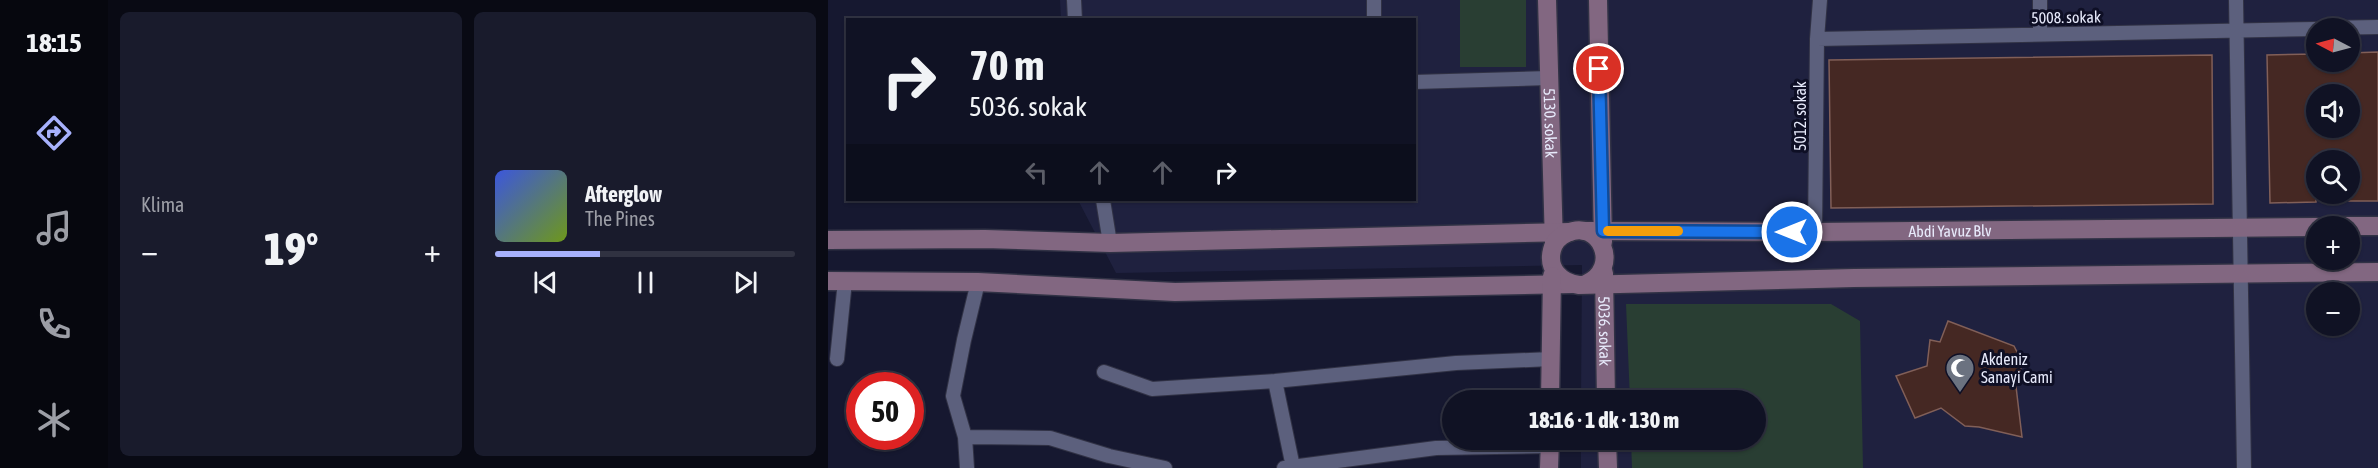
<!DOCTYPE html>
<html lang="tr">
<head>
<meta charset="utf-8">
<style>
	body { margin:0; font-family:"Asap Condensed",sans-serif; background:#191b2c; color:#f1f3f6; height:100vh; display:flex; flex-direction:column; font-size:22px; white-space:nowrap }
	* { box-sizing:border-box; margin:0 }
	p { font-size:20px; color:#9c9ea6 }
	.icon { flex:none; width:33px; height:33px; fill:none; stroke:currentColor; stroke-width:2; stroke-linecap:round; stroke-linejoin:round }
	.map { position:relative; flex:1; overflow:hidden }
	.drawer { display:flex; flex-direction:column; gap:12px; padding:12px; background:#090a14; width:720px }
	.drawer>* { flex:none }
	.hud { position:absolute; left:18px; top:18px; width:570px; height:183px; border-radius:0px; box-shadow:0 2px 4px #0004,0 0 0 2px #303241; background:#101224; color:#f1f3f6; overflow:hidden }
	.needle { width:39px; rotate:276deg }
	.buttons { position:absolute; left:1478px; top:18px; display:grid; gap:12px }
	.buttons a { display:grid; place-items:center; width:54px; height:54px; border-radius:50%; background:#101224; box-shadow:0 2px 4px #0004,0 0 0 2px #303241; font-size:30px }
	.speed { position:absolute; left:18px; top:372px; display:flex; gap:12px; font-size:30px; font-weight:700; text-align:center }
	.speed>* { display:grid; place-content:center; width:78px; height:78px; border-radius:50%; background:#101224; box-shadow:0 2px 4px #0004,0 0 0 2px #303241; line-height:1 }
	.speed .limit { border:9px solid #d22; background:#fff; color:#111 }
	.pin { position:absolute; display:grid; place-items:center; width:51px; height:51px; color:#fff; margin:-26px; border:3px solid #fff; border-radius:50%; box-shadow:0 2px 6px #0007 }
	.me { position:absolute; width:66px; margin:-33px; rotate:270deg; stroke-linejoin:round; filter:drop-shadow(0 0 4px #0008) }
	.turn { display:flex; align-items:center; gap:21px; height:126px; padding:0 24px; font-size:27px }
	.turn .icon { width:78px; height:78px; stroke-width:2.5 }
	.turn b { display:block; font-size:42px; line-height:51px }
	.lanes { display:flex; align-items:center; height:57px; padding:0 24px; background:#0003; justify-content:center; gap:30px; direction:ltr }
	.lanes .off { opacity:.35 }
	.big { font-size:45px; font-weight:800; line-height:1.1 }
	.drawer .widget { flex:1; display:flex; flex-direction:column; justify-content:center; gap:9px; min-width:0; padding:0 21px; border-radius:9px; background:#191b2c }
	.song { display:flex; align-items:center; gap:18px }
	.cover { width:72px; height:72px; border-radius:9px; background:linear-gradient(135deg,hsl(230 70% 55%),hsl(80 70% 35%)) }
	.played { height:6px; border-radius:3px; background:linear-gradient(90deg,#a7b1fc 35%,#303241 35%) }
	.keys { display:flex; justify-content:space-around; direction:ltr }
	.heat { display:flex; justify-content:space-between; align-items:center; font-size:33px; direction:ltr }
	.drawer .tiles { flex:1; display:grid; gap:12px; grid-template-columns:repeat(2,1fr) }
	.trip { position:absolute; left:614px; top:390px; width:324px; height:60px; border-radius:30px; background:#101224; box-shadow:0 2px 4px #0004,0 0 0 2px #303241; font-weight:800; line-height:60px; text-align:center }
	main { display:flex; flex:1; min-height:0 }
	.menu { display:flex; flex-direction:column; width:108px; justify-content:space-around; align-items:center; background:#06070e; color:#9c9ea6 }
	.menu .icon { width:42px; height:42px }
	.menu .selected { color:#a7b1fc }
	.menu b { font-size:27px; color:#f1f3f6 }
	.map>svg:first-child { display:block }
	.built { fill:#1f213f; fill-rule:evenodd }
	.green { fill:#293e33 }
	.building { fill:#452823; stroke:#815f58; stroke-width:1.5; fill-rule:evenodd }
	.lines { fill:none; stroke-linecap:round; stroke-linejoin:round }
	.street-casing { stroke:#313245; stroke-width:16 }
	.secondary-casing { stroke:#313245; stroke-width:21 }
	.street { stroke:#5c607d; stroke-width:14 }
	.secondary { stroke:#826781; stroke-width:18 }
	.route-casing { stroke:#114b97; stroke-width:15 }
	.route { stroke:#1a73e8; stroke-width:10 }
	.slow { stroke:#f59e0b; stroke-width:10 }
	.labels { text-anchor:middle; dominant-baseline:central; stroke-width:6; stroke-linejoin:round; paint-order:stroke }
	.street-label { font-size:16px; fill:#e7eafb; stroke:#0e0f25 }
	.poi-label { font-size:16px; fill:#e7eafb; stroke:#0e0f25; text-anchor:start }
</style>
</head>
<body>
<main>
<nav class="menu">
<b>18:15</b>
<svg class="icon selected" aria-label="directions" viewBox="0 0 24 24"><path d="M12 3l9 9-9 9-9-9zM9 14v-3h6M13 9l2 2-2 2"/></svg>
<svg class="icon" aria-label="music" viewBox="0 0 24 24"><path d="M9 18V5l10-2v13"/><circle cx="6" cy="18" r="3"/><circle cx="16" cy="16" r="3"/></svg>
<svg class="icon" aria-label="phone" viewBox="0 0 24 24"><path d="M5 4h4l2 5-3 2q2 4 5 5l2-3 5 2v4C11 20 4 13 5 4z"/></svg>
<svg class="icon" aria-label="climate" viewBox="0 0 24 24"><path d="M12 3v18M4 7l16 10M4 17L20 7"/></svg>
</nav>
<section class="drawer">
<div class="tiles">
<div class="widget"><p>Klima</p>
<div class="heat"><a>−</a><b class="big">19°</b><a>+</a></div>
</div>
<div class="widget">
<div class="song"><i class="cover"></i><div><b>Afterglow</b><p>The Pines</p></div></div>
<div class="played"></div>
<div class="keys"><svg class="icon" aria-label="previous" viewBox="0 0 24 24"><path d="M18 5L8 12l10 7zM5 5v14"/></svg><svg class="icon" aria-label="pause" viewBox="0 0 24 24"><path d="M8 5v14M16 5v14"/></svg><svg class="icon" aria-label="next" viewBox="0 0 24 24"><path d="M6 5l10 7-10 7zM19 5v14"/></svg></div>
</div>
</div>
</section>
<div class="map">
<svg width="1550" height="468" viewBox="0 0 1550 468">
	<rect width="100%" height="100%" fill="#161830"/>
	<!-- built -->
	<path class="built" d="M 232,0 L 1550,0 L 1550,468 L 753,468 L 753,440 L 927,440 L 927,400 L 753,400 L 754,265 L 288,273 L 250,200 L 586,200 L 586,20 L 233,19 ZM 1488,28 L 1521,28 L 1521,62 L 1488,62 ZM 1488,94 L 1521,94 L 1521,128 L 1488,128 ZM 1488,160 L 1521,160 L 1521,194 L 1488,194 ZM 1488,226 L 1521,226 L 1521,260 L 1488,260 ZM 1488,292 L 1521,292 L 1521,326 L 1488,326 Z"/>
	<!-- green -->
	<path class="green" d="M 632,0 L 698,0 L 698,67 L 632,67 Z
		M 798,304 L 1003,304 L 1032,321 L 1035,468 L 804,468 L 803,440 L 927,440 L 927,400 L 802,400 Z"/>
	<!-- building -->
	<path class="building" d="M 1550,52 L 1550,201 L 1521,201 L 1521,160 L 1488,160 L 1488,202 L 1442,203 L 1439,55 L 1488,54 L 1488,62 L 1521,62 L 1521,53 ZM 1488,94 L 1521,94 L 1521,128 L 1488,128 Z
		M 1384,55 L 1385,204 L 1003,208 L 1001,60 Z
		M 1120,321 L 1186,346 L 1191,356 L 1193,370 L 1187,378 L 1194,437 L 1151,427 L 1137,426 L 1113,408 L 1087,418 L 1068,376 L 1099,366 L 1102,340 L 1112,342 Z"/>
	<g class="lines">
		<!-- street casing -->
		<g class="street-casing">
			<path id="street" d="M 246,0 L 247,20
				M 1212,0 L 1212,34
				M 1408,0 L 1416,468
				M 546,20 L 546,0
				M 1494,28 L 1550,27
				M 989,39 L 1488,29
				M 586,82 L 721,78
				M 275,200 L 282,243
				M 987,232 L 989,39 L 992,0
				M 9,359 L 17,281
				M 276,372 L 324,389 L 447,381 L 628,363 L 723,359
				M 447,381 L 465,467
				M 137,437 L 222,438 L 281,456 L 337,468
				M 139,468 L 137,437 L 125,396 L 136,340 L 150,282
				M 456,468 L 608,448 L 722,446"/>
		</g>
		<!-- secondary casing -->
		<g class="secondary-casing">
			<g id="secondary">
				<path id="s1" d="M 719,0 L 726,244"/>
				<path d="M 770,0 L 775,242"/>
				<path d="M 1515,226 L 1550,226"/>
				<path id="s2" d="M 756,231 L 987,232 L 1488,227"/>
				<path d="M 0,240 L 157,239 L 282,243 L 742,232"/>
				<path id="s3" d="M 776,273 L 778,400"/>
				<path d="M 0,281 L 150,282 L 347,292 L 744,284"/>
				<path d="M 758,284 C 794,268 772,218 739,233 C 732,236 726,242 724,250 C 719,269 733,283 751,285 L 1026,278 L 1550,272"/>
				<path d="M 722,400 L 724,276"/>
				<path d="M 779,440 L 780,468"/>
				<path d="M 721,468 L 722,440"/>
			</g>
		</g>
		<!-- street -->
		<use href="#street" class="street"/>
		<!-- secondary -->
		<use href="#secondary" class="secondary"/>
	</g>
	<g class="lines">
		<!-- route casing -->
		<g class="route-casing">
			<path id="route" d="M 771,69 L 775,231 L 964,232"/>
		</g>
		<!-- route -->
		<use href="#route" class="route"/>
		<!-- slow -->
		<path class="slow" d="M 780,231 L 850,231"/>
	</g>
	<!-- icons -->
	<defs>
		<g id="mosque-pin" transform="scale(1.5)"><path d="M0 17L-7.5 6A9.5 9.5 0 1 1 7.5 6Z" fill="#6b7280" stroke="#0e0f25"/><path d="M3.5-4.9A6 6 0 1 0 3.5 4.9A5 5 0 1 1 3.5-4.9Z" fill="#fff"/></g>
	</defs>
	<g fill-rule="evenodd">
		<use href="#mosque-pin" x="1132" y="368"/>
	</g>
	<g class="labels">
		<!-- street labels -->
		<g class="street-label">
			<text transform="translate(1238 17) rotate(-1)">5008. sokak</text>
			<text transform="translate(972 116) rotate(-90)">5012. sokak</text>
			<text stroke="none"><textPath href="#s1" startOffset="123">5130. sokak</textPath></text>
			<text stroke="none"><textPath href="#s2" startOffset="366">Abdi Yavuz Blv</textPath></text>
			<text stroke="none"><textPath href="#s3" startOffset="58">5036. sokak</textPath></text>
		</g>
		<!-- poi labels -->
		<g class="poi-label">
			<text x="1153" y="359">Akdeniz<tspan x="1153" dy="18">Sanayi Cami</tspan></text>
		</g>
	</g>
</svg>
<div class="buttons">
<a><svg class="needle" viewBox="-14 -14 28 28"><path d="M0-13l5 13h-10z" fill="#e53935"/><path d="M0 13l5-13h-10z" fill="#9c9ea6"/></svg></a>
<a><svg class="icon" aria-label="sound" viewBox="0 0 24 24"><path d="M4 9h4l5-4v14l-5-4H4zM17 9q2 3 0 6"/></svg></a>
<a><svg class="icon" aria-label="search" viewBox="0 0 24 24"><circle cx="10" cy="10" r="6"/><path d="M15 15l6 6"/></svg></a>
<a>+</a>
<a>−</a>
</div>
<div class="speed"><div class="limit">50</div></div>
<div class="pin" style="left:771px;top:69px;background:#d93025"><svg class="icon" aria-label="arrive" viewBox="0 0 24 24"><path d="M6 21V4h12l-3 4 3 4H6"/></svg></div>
<svg class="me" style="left:964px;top:232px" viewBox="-20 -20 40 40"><circle r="17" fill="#1a73e8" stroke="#fff" stroke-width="3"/><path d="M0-11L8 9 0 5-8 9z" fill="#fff"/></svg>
<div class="trip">18:16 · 1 dk · 130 m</div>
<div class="hud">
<div class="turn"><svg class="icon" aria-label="right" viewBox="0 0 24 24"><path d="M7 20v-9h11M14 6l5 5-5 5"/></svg><div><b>70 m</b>5036. sokak</div></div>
<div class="lanes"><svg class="icon off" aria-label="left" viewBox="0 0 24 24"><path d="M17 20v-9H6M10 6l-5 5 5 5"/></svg><svg class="icon off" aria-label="ahead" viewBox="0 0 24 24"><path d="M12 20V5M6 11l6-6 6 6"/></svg><svg class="icon off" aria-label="ahead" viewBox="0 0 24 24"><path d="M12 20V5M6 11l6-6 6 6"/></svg><svg class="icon" aria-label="right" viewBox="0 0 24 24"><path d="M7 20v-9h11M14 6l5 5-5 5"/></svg></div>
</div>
</div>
</main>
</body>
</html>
